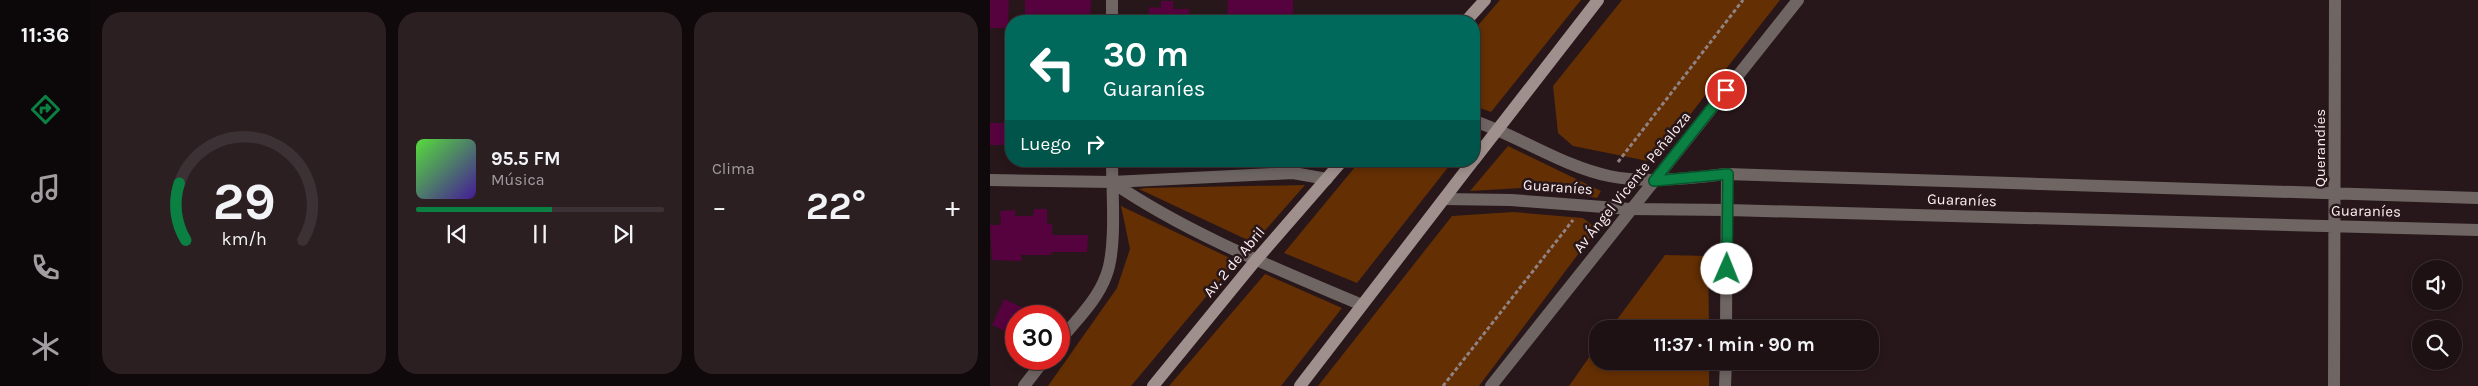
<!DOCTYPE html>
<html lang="es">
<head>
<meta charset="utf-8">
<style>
	body { margin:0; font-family:Karla,sans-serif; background:#2b1f22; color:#f1f3f6; height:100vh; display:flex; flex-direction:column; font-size:19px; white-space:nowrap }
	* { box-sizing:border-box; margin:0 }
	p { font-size:16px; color:#a19da0 }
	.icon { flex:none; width:28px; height:28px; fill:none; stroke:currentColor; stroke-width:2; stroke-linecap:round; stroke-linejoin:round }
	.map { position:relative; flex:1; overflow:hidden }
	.drawer { display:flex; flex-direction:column; gap:12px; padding:12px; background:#10090b; width:900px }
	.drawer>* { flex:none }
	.banner { position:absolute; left:15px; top:15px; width:475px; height:152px; border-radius:20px; box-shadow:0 2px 8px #0003,0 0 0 1px #3c3134; background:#00695c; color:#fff; overflow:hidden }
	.buttons { position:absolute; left:1422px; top:260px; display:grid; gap:10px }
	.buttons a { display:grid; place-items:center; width:50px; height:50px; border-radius:50%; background:#1e1114; box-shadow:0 2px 8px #0003,0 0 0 1px #3c3134; font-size:25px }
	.speed { position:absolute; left:15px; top:305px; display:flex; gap:10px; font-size:25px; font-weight:700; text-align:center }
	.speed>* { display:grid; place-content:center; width:65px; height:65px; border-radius:50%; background:#1e1114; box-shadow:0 2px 8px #0003,0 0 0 1px #3c3134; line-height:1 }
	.speed .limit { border:8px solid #d22; background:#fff; color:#111 }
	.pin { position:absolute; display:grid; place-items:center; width:42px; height:42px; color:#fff; margin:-21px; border:2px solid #fff; border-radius:50%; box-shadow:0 1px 5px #0007 }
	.me { position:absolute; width:55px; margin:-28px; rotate:1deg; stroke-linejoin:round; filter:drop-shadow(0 0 4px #0008) }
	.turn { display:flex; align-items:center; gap:18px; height:105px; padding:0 15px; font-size:22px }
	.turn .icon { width:65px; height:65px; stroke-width:2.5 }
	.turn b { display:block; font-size:35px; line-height:42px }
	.then { display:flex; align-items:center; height:48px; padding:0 15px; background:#0003; gap:10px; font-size:19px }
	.big { font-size:38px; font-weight:700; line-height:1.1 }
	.drawer .tile { flex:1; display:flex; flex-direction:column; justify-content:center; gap:8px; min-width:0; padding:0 18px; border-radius:20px; background:#2b1f22 }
	.drawer .dial { align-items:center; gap:0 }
	.dial svg { height:130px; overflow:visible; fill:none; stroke:#3c3134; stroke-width:7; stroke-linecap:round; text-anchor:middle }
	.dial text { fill:#f1f3f6; stroke:none }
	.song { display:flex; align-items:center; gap:15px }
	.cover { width:60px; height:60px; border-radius:8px; background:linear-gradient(135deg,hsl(110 70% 55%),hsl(260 70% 35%)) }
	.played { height:5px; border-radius:2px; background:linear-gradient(90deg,#0b8043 55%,#3c3134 55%) }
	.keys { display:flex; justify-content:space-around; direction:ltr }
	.heat { display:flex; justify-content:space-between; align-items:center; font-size:28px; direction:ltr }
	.drawer .tiles { flex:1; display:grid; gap:12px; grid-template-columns:repeat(3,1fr) }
	.trip { position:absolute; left:599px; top:320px; width:290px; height:50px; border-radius:20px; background:#1e1114; box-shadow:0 2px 8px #0003,0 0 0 1px #3c3134; font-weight:700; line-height:50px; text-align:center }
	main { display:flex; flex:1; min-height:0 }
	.menu { display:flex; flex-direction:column; width:90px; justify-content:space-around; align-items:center; background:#0c0708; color:#a19da0 }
	.menu .icon { width:35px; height:35px }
	.menu .selected { color:#0b8043 }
	.menu b { font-size:22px; color:#f1f3f6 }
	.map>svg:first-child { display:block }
	.green { fill:#642f03 }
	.building { fill:#56023f }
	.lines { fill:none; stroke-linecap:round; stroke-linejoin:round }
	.path { stroke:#918284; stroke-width:3; stroke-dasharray:4 2.5; stroke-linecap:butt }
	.minor { stroke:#6f6664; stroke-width:12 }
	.tertiary { stroke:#6f6664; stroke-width:12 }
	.secondary { stroke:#9f908d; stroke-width:12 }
	.route-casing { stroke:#07532c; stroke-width:12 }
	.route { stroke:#0b8043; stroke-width:9 }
	.labels { text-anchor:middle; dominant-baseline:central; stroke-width:5; stroke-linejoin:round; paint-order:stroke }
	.street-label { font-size:15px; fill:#fceff1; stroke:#28171a }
</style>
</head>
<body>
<main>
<nav class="menu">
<b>11:36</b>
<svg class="icon selected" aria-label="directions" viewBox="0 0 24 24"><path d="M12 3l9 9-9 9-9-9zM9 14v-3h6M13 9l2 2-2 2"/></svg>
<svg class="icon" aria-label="music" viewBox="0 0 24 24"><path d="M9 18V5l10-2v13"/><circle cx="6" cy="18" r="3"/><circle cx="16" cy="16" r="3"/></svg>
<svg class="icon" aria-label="phone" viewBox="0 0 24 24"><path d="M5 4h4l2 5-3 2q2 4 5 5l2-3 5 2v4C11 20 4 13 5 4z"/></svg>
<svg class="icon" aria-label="climate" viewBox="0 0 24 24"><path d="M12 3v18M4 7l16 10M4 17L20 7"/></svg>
</nav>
<section class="drawer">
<div class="tiles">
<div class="tile dial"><svg viewBox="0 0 100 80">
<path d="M14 69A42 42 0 1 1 86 69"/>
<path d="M14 69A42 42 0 0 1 10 34" stroke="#0b8043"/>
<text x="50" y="56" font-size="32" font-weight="700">29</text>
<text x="50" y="72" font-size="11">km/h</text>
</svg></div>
<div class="tile">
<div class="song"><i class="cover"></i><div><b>95.5 FM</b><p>Música</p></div></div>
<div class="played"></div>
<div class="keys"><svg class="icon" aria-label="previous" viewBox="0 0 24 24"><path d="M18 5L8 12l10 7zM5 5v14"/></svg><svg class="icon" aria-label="pause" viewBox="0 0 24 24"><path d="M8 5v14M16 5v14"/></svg><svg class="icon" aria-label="next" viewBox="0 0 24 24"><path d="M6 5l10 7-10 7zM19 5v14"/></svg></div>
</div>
<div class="tile"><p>Clima</p>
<div class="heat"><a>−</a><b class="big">22°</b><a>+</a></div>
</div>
</div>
</section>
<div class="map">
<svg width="1488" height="386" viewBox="0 0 1488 386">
	<rect width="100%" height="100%" fill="#28171a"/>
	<!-- green -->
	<path class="green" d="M 510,0 L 591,0 L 501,112 L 484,106 L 484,30 Z
		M 632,0 L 790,0 L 663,162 L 583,146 L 568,133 L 563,86 Z
		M 518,146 L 611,191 L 607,198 L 549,187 L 480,191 Z
		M 370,161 L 463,161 L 367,283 L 294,253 Z
		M 315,185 L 264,243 L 149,189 L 155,188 Z
		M 131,206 L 246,261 L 141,386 L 58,386 L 127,288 L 140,249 Z
		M 523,212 L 593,218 L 607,229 L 489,386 L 328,386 L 462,216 Z
		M 675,255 L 718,256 L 719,329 L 620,329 Z
		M 275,274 L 352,308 L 291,386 L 179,386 Z
		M 607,346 L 608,361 L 719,361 L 719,386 L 579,386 Z"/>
	<!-- building -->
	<path class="building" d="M 0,0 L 19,0 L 18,22 L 21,22 L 21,28 L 0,28 Z
		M 35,0 L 101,0 L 100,21 L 35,21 Z
		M 238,0 L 303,0 L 303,21 L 237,21 Z
		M 171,1 L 183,1 L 183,9 L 199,9 L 199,21 L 159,21 L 159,7 L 171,8 Z
		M 0,123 L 18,123 L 17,145 L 0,145 Z
		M 44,209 L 57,209 L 57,224 L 62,224 L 62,235 L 98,235 L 97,252 L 62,252 L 61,255 L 31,255 L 32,261 L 2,260 L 0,225 L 11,225 L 10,211 L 25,210 L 25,216 L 43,216 Z
		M 14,299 L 51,316 L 26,316 L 26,336 L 2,325 Z"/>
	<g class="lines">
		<!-- path -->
		<path class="path" d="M 628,162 L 753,0
			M 453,386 L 583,220"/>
		<!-- minor -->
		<path class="minor" d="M 122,21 L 122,0
			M 484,121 C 529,136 572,166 619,176 C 658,184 698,178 737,174 L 1488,198
			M 0,180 L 122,182 L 303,173 L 337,179
			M 122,182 C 198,234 287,269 372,305
			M 454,199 L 521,200 L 640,209 L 738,210 L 1488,230
			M 736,329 L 737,174
			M 69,342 C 85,321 107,301 116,276 C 127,249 122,192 122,161
			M 34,386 L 55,359
			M 735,386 L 736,361
			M 1344,386 L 1345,0"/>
		<!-- tertiary -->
		<path class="tertiary" d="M 501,386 L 808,0"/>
		<!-- secondary -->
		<path class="secondary" d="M 476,21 L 495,0
			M 484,160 L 608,0
			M 163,386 L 266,260 L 352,161
			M 310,386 L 483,161"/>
	</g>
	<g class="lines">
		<!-- route casing -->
		<g class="route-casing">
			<path id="route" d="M 736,90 L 664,181 L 738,174 L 737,269"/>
		</g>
		<!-- route -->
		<use href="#route" class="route"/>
	</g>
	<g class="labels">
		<!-- street labels -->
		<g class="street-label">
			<text transform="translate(1330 148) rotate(-90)">Querandíes</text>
			<text transform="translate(642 182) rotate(-51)">Av Ángel Vicente Peñaloza</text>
			<text transform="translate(568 187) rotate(4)">Guaraníes</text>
			<text transform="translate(972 200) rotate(2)">Guaraníes</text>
			<text transform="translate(1376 211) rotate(1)">Guaraníes</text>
			<text transform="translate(244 262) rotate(-50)">Av. 2 de Abril</text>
		</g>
	</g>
</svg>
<div class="buttons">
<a><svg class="icon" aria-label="sound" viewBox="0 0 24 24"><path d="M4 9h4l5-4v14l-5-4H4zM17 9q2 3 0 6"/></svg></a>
<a><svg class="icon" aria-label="search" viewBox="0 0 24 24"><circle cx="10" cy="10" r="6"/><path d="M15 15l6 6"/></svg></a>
</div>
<div class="speed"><div class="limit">30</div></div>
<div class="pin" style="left:736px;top:90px;background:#d93025"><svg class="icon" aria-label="arrive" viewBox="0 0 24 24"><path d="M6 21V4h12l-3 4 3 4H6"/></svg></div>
<svg class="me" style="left:737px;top:269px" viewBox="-20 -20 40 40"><circle r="19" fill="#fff"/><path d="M0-13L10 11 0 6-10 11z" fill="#0b8043"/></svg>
<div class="trip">11:37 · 1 min · 90 m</div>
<div class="banner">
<div class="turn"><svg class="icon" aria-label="left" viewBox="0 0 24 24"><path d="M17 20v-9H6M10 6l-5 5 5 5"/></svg><div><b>30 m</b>Guaraníes</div></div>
<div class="then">Luego<svg class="icon" aria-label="right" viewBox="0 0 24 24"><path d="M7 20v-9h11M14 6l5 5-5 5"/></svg></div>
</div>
</div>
</main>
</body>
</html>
